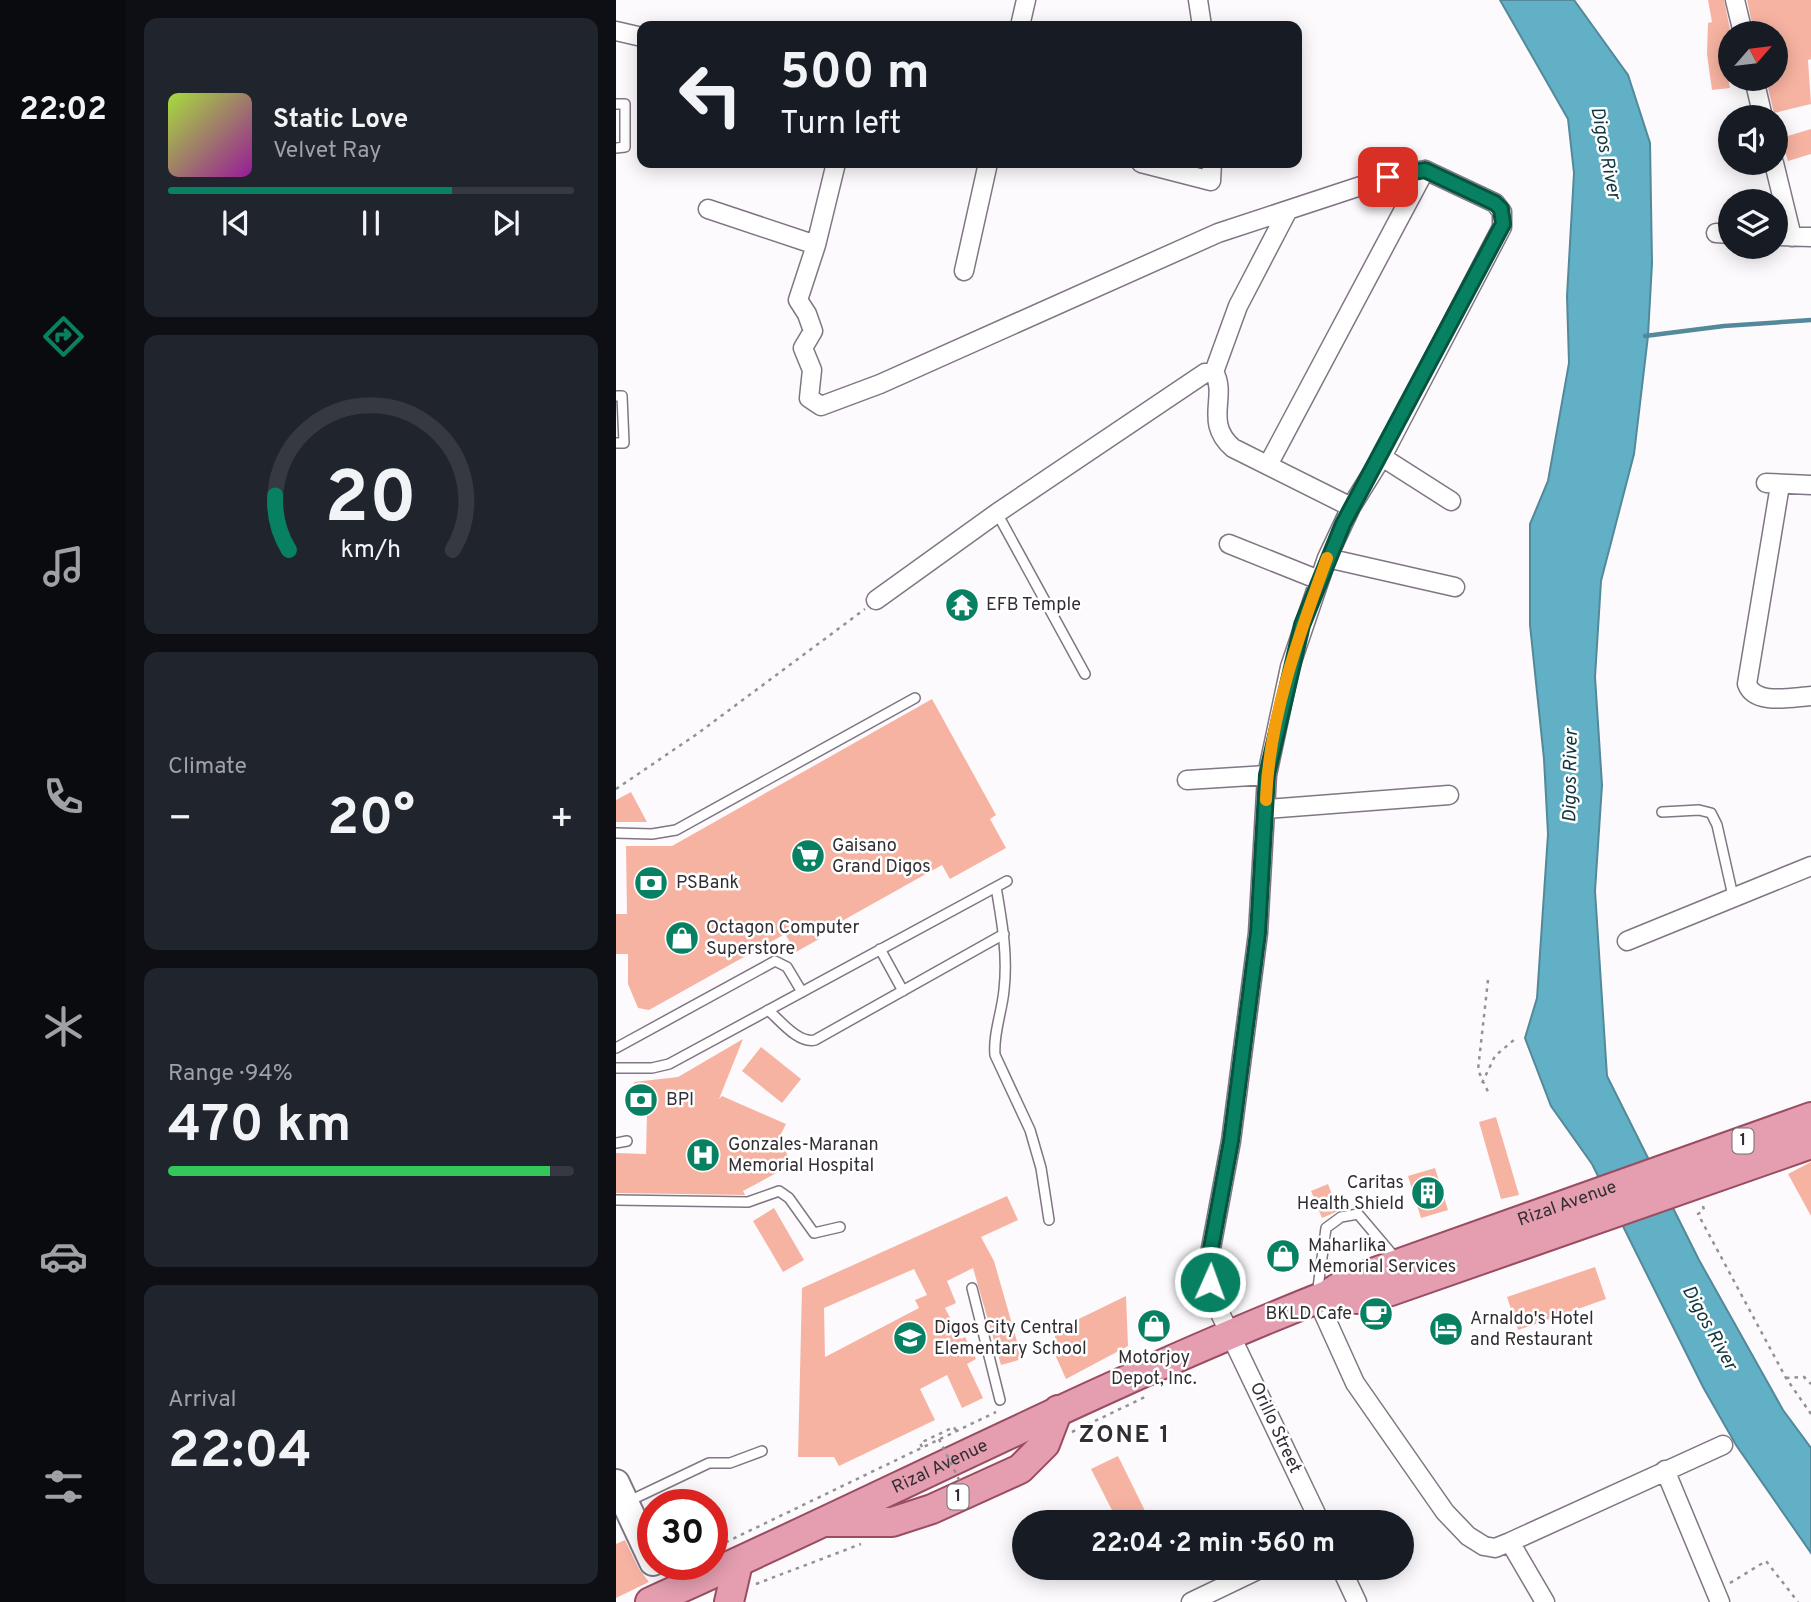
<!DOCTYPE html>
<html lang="en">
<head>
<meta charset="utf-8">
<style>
	body { margin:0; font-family:Overpass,sans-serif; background:#20242c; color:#f1f3f6; height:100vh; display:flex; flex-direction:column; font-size:26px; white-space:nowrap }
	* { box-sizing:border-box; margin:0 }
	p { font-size:23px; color:#9ea1a6 }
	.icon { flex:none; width:38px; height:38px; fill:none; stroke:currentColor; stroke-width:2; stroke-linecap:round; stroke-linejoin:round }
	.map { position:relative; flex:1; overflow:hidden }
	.sheet { display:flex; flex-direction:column; gap:18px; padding:18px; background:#0d0f14; width:490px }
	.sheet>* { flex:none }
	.hud { position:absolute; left:21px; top:21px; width:665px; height:147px; border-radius:14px; box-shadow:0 4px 18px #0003; background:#171b24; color:#f1f3f6; overflow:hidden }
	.needle { width:46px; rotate:62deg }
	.controls { position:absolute; left:1102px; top:21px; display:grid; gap:14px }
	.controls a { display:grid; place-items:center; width:70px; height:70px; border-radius:50%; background:#171b24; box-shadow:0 4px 18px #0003; font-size:35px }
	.speed { position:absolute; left:21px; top:1489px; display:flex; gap:14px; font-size:35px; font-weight:700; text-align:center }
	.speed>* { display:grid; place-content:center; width:91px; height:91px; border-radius:50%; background:#171b24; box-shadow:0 4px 18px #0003; line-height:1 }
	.speed .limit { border:10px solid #d22; background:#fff; color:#111 }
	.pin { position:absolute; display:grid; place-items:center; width:60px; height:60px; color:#fff; margin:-30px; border-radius:14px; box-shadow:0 4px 10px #0006 }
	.me { position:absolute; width:77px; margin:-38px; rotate:2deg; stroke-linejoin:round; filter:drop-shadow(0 0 5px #0008) }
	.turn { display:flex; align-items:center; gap:24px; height:147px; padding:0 28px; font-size:32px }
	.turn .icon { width:91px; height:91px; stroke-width:2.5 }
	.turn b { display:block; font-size:49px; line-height:60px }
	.big { font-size:52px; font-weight:700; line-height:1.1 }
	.sheet .card { flex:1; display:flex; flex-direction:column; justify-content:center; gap:10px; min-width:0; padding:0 24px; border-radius:14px; background:#20242c }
	.sheet .dial { align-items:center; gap:0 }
	.dial svg { height:182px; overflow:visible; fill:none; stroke:#363941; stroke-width:7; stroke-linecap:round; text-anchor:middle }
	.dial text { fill:#f1f3f6; stroke:none }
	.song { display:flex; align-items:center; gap:21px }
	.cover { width:84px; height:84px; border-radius:10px; background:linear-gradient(135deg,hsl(80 70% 55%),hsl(300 70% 35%)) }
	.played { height:7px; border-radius:4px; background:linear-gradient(90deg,#078161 70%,#363941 70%) }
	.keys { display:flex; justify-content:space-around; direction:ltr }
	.heat { display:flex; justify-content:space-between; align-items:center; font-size:38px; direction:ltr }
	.charge { height:10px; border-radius:5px; background:linear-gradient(90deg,#34c759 94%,#363941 0) }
	.trip { position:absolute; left:396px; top:1510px; width:402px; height:70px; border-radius:35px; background:#171b24; box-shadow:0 4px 18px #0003; font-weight:700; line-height:70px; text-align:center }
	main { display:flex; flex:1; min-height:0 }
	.tab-bar { display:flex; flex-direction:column; width:126px; justify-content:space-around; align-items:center; background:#090b0e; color:#9ea1a6 }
	.tab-bar .icon { width:49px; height:49px }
	.tab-bar .current { color:#078161 }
	.tab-bar b { font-size:32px; color:#f1f3f6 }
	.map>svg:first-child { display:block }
	.water { fill:#61b0c5; stroke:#53899a; stroke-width:2 }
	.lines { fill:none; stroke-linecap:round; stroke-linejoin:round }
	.stream { stroke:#53899a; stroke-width:4.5 }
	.building { fill:#f7b3a2; fill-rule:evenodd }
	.service-casing { stroke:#807684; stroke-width:12 }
	.minor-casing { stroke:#807684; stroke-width:21 }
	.secondary-casing { stroke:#807684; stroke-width:30 }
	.primary-casing { stroke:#9a4d61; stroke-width:32 }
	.path { stroke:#949195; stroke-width:2.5; stroke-dasharray:3.5 5; stroke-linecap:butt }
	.service { stroke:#fff; stroke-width:9 }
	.minor { stroke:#fff; stroke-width:18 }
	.secondary { stroke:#fff; stroke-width:26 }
	.primary { stroke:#e49eaf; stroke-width:28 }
	.path-bridge { stroke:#949195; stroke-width:2.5; stroke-dasharray:3.5 5; stroke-linecap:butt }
	.route-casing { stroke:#05543f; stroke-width:18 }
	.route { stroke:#078161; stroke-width:12 }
	.slow { stroke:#f59e0b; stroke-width:12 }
	.labels { text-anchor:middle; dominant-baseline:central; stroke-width:5; stroke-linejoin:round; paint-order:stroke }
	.shield { fill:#fff; stroke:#706d71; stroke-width:2 }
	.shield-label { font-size:16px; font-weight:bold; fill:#322e34 }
	.poi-label { font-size:18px; fill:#322e34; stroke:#fff; text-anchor:start }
	.street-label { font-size:18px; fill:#322e34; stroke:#fff }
	.water-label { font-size:19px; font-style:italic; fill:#10363f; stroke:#fff }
	.district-label { font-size:24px; font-weight:bold; letter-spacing:2px; fill:#322e34; stroke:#fff }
</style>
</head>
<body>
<main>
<nav class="tab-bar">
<b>22:02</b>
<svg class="icon current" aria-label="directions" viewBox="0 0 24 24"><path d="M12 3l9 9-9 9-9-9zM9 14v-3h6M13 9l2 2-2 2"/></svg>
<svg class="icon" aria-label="music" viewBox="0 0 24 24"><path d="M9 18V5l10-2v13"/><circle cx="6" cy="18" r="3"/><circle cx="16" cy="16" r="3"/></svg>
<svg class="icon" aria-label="phone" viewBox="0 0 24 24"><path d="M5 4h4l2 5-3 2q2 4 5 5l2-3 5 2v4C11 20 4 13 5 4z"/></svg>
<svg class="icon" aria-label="climate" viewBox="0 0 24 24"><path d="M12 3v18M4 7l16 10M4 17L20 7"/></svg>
<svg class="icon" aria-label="car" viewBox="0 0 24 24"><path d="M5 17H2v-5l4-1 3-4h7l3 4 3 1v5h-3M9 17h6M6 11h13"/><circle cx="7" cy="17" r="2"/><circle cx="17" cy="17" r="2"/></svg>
<svg class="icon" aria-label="filters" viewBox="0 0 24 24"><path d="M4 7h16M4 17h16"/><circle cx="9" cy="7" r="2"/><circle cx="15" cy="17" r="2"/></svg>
</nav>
<section class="sheet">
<div class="card">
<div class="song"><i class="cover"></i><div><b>Static Love</b><p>Velvet Ray</p></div></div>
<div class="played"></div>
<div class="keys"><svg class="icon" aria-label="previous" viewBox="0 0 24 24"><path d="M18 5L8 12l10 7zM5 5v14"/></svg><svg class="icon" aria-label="pause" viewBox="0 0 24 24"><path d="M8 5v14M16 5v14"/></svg><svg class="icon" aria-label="next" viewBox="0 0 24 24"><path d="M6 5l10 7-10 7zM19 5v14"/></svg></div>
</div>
<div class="card dial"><svg viewBox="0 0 100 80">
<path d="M14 69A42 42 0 1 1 86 69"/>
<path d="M14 69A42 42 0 0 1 8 45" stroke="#078161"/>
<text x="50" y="56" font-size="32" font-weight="700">20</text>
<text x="50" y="72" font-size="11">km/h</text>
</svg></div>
<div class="card"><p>Climate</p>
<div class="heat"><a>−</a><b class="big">20°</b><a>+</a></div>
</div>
<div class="card"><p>Range · 94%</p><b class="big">470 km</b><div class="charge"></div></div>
<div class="card"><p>Arrival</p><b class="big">22:04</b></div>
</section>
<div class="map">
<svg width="1195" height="1602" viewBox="0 0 1195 1602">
	<rect width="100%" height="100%" fill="#fcfafd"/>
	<!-- water -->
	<path class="water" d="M 884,0 L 958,0 L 1012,75 L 1034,143 L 1036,263 L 1032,336 L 1018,454 L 985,581 L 979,677 L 986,785 L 979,891 L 991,1076 L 1083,1260 L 1167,1410 L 1195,1448 L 1195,1553 L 1120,1445 L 1087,1387 L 976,1164 L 935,1106 L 909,1038 L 921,998 L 932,834 L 928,759 L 914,625 L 914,524 L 932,481 L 953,363 L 951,296 L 958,173 L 952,119 Z"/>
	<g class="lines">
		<!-- stream -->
		<path class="stream" d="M 1029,336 L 1108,326 L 1195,320"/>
	</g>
	<!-- building -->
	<path class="building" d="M 1092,0 L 1108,0 L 1115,34 L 1115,47 L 1107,49 L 1114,88 L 1096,90 L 1091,54 L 1092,23 L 1096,22 Z
		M 1131,0 L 1195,0 L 1195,59 L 1192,60 L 1195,104 L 1158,113 L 1151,84 L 1160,82 L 1160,33 L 1138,33 Z
		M 1195,129 L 1195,154 L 1172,161 L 1165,138 Z
		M 316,699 L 380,815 L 374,819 L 390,848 L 334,879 L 326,865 L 201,935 L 203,939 L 180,952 L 169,934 L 33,1010 L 22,1008 L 12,984 L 12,954 L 0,954 L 0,914 L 11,914 L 10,846 L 56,846 Z
		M 15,792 L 31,822 L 0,822 L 0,800 Z
		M 127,1039 L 103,1099 L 106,1096 L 170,1124 L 164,1136 L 175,1165 L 127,1191 L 129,1195 L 0,1193 L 0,1153 L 30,1154 L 31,1114 L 21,1116 L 18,1082 L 62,1077 Z
		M 145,1047 L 185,1079 L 166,1103 L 126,1071 Z
		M 880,1117 L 903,1195 L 885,1199 L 863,1122 Z
		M 1195,1162 L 1195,1216 L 1172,1174 Z
		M 819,1168 L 832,1210 L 805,1218 L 792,1176 Z
		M 712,1184 L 722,1211 L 706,1218 L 695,1191 Z
		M 391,1196 L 402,1220 L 365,1237 L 378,1261 L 406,1359 L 385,1365 L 357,1268 L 331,1281 L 340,1303 L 329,1308 L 345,1339 L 349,1337 L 360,1359 L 351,1364 L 367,1398 L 346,1408 L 331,1375 L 304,1389 L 319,1420 L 223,1466 L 218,1457 L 182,1457 L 186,1288 ZM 298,1269 L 311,1295 L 299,1300 L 303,1308 L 209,1357 L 208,1308 Z
		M 158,1208 L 188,1260 L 167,1272 L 137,1221 Z
		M 979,1267 L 990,1299 L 902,1330 L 891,1297 Z
		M 510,1296 L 512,1346 L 450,1379 L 437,1350 L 440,1330 Z
		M 502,1456 L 532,1517 L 521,1522 L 502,1522 L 475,1469 Z
		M 9,1540 L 23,1569 L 33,1582 L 0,1598 L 0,1544 Z"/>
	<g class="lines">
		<!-- service casing -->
		<g class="service-casing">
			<path id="service" d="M 0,104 L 9,104 L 9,147 L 0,148
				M 0,396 L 6,396 L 8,443 L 0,443
				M 381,513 L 469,674
				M 1046,812 L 1083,810 L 1095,813 L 1101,825 L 1117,896
				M 0,833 L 36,834 L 60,830 L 299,698
				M 380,887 C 386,922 392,955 388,990 C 386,1012 377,1034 379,1055 L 414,1130 L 425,1168 L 433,1220
				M 264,949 L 287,991
				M 152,1010 C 164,1020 182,1044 199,1040 L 388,934
				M 0,1048 L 159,961 L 171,967 L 186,992
				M 0,1068 L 36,1068 L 53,1064 L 391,881
				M 0,1143 L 11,1141
				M 0,1200 L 132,1202 L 163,1191 L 173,1198 L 198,1233 L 224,1227
				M 356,1288 L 384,1400
				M 701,1295 L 710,1228 L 725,1217 L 742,1214 L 781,1260
				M 11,1502 L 93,1463 L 114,1463 L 146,1451"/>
		</g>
		<!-- minor casing -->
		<g class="minor-casing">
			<path id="minor" d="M 582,0 L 586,26
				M 1119,0 L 1127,33
				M 404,26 L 410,0
				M 0,31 L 26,37
				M 1138,79 L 1147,117
				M 220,163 L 200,245 L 182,300 L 191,314 L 197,331 L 187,348 L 196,370 L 193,398 L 205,406 L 264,384 L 602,233 L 772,177 L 809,170 L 879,203 L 886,212 L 886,227 L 766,457 L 735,507 L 711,558 L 674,667 L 651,775 L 642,933 L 615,1141 L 593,1259 L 594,1282 L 602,1309 L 704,1522
				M 525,163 L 595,181 L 596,163
				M 1158,163 L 1176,237
				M 92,209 L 200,245
				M 672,210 L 622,306 L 598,372 C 612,397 587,422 617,448 L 735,507
				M 1100,233 L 1115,234
				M 1160,236 L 1195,237
				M 348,271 L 372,163
				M 766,457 L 835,501
				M 652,465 L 809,170
				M 1150,483 L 1195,485
				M 1164,485 L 1131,684 C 1139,706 1176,697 1195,696
				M 613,544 L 703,580
				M 711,558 L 839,587
				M 260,600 L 381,513 L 589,373 L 598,372
				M 571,780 L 651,775
				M 650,809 L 833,795
				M 1011,941 L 1195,866
				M 701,1299 L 739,1383 L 829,1512 L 852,1536 L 868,1546 L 879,1548 L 894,1542 L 1107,1445
				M 1049,1470 L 1104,1602
				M 894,1542 L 929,1602
				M 725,1568 L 741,1602
				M 575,1602 L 646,1568"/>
		</g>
		<!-- secondary casing -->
		<g class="secondary-casing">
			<path id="secondary" d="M 0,1483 L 37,1562"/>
		</g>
		<!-- primary casing -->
		<g class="primary-casing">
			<g id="primary">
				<path d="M 711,1295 L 741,1299 L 775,1291 L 1195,1144"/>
				<path d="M 209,1522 L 276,1522 L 316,1509 L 404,1469 L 429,1444 L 442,1410"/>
				<path id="s1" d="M 34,1602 C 260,1501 480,1386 711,1295 L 731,1282 L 1195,1117"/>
				<path d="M 113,1602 L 122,1563"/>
			</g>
		</g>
		<!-- path -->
		<path class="path" d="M 0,789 L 81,734 L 249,609
			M 872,980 L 862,1070 L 873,1094
			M 866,1083 L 879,1056 L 899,1039
			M 1087,1206 L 1088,1210 L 1082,1214 L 1170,1378 L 1195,1414
			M 1170,1378 L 1188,1377 L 1195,1384
			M 456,1432 L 529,1397
			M 306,1447 L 304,1443 L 338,1427 L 340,1431
			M 102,1546 L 380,1412
			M 1114,1583 L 1150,1561 L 1182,1602
			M 140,1584 L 245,1544"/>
		<!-- service -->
		<use href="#service" class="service"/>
		<!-- minor -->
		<use href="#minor" class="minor"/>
		<!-- secondary -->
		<use href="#secondary" class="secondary"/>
		<!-- primary -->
		<use href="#primary" class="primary"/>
		<!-- path-bridge -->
		<path class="path-bridge" d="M 323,1439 L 348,1490"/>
	</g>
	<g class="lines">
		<!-- route casing -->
		<g class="route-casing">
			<path id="route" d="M 594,1282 L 593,1259 L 615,1141 L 642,933 L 651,775 L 686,625 L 727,524 L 887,224 L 885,209 L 879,203 L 809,170 L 772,177"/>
		</g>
		<!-- route -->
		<use href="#route" class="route"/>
		<!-- slow -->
		<path class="slow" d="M 650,800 C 653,717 683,635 711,558"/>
	</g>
	<!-- icons -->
	<defs>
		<g id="temple-disc" transform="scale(1.75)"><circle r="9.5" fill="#078161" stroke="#fff"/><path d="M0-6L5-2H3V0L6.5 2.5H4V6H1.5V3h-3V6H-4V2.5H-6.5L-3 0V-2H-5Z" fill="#fff"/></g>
		<g id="supermarket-disc" transform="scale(1.75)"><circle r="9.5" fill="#078161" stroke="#fff"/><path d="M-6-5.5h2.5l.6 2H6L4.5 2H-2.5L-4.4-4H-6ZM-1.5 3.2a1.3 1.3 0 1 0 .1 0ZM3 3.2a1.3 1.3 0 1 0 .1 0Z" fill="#fff"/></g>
		<g id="bank-disc" transform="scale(1.75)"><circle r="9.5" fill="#078161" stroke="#fff"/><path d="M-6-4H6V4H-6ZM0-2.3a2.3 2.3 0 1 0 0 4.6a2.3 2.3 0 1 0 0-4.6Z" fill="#fff"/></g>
		<g id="shop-disc" transform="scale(1.75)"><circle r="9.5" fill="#078161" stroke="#fff"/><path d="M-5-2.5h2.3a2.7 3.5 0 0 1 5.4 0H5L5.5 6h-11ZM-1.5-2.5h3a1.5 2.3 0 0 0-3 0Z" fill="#fff"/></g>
		<g id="hospital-disc" transform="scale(1.75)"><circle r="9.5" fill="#078161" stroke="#fff"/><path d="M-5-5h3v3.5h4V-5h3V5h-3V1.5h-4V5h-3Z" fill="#fff"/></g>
		<g id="building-disc" transform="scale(1.75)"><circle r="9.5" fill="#078161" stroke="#fff"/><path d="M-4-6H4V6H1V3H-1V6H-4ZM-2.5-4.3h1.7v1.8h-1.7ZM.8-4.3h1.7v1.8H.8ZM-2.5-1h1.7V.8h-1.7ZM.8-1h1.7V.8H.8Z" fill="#fff"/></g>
		<g id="cafe-disc" transform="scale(1.75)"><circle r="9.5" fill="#078161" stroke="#fff"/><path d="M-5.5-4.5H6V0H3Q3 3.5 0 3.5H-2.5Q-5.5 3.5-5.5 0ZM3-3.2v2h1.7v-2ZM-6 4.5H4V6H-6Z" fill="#fff"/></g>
		<g id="hotel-disc" transform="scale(1.75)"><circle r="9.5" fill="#078161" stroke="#fff"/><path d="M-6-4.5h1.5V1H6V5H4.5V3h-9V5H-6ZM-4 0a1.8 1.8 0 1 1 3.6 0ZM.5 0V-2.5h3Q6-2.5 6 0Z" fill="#fff"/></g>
		<g id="school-disc" transform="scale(1.75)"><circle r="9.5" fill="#078161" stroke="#fff"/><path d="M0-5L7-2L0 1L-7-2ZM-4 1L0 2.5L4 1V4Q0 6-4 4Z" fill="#fff"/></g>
	</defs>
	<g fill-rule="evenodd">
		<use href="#temple-disc" x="346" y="605"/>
		<use href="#supermarket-disc" x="192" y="856"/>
		<use href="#bank-disc" x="35" y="883"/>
		<use href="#shop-disc" x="66" y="938"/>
		<use href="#bank-disc" x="25" y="1100"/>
		<use href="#hospital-disc" x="87" y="1155"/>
		<use href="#building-disc" x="812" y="1193"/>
		<use href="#shop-disc" x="667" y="1256"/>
		<use href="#cafe-disc" x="760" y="1314"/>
		<use href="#shop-disc" x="538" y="1326"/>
		<use href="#hotel-disc" x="830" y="1329"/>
		<use href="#school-disc" x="294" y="1338"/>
	</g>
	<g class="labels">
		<!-- shield labels -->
		<g class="shield">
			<rect x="1116.5" y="1128.5" width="21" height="25" rx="5"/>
			<rect x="331.5" y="1484.5" width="21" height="25" rx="5"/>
		</g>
		<g class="shield-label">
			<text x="1127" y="1141">1</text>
			<text x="342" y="1497">1</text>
		</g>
		<!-- poi labels -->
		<g class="poi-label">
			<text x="370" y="605">EFB Temple</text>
			<text x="216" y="846">Gaisano<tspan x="216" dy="21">Grand Digos</tspan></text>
			<text x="60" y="883">PSBank</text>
			<text x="90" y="928">Octagon Computer<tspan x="90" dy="21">Superstore</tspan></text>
			<text x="50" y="1100">BPI</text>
			<text x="112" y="1145">Gonzales-Maranan<tspan x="112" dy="21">Memorial Hospital</tspan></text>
			<text x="788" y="1183" text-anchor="end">Caritas<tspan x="788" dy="21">Health Shield</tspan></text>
			<text x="692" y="1246">Maharlika<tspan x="692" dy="21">Memorial Services</tspan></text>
			<text x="736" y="1314" text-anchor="end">BKLD Cafe</text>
			<text x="854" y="1319">Arnaldo's Hotel<tspan x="854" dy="21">and Restaurant</tspan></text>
			<text x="318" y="1328">Digos City Central<tspan x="318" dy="21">Elementary School</tspan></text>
			<text x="538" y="1358" text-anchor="middle">Motorjoy<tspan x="538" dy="21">Depot, Inc.</tspan></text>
		</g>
		<!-- street labels -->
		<g class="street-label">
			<text stroke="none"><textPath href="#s1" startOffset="1001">Rizal Avenue</textPath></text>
			<text transform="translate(659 1428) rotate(65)">Orillo Street</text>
			<text stroke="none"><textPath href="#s1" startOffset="320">Rizal Avenue</textPath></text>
		</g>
		<!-- water labels -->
		<g class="water-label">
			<text transform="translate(989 153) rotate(79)">Digos River</text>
			<text transform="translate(955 776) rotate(-89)">Digos River</text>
			<text transform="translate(1093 1328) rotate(61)">Digos River</text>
		</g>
		<!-- district labels -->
		<g class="district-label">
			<text x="509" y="1436">ZONE 1</text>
		</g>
	</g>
</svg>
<div class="controls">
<a><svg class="needle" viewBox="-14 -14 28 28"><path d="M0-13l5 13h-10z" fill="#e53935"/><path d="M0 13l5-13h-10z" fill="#9ea1a6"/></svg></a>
<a><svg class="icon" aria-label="sound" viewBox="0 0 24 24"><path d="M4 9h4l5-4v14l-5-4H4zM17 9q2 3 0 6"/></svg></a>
<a><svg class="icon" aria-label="layers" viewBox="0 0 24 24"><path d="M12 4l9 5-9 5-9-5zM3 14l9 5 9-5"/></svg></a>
</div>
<div class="speed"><div class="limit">30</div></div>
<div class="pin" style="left:772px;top:177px;background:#d93025"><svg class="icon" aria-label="arrive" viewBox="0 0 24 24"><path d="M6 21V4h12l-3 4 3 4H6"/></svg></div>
<svg class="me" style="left:594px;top:1282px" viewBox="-20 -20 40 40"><circle r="17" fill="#078161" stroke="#fff" stroke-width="3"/><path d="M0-11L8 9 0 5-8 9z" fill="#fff"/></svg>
<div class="trip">22:04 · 2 min · 560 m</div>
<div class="hud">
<div class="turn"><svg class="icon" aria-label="left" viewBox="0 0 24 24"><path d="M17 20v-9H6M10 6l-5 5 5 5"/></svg><div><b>500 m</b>Turn left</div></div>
</div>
</div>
</main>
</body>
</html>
